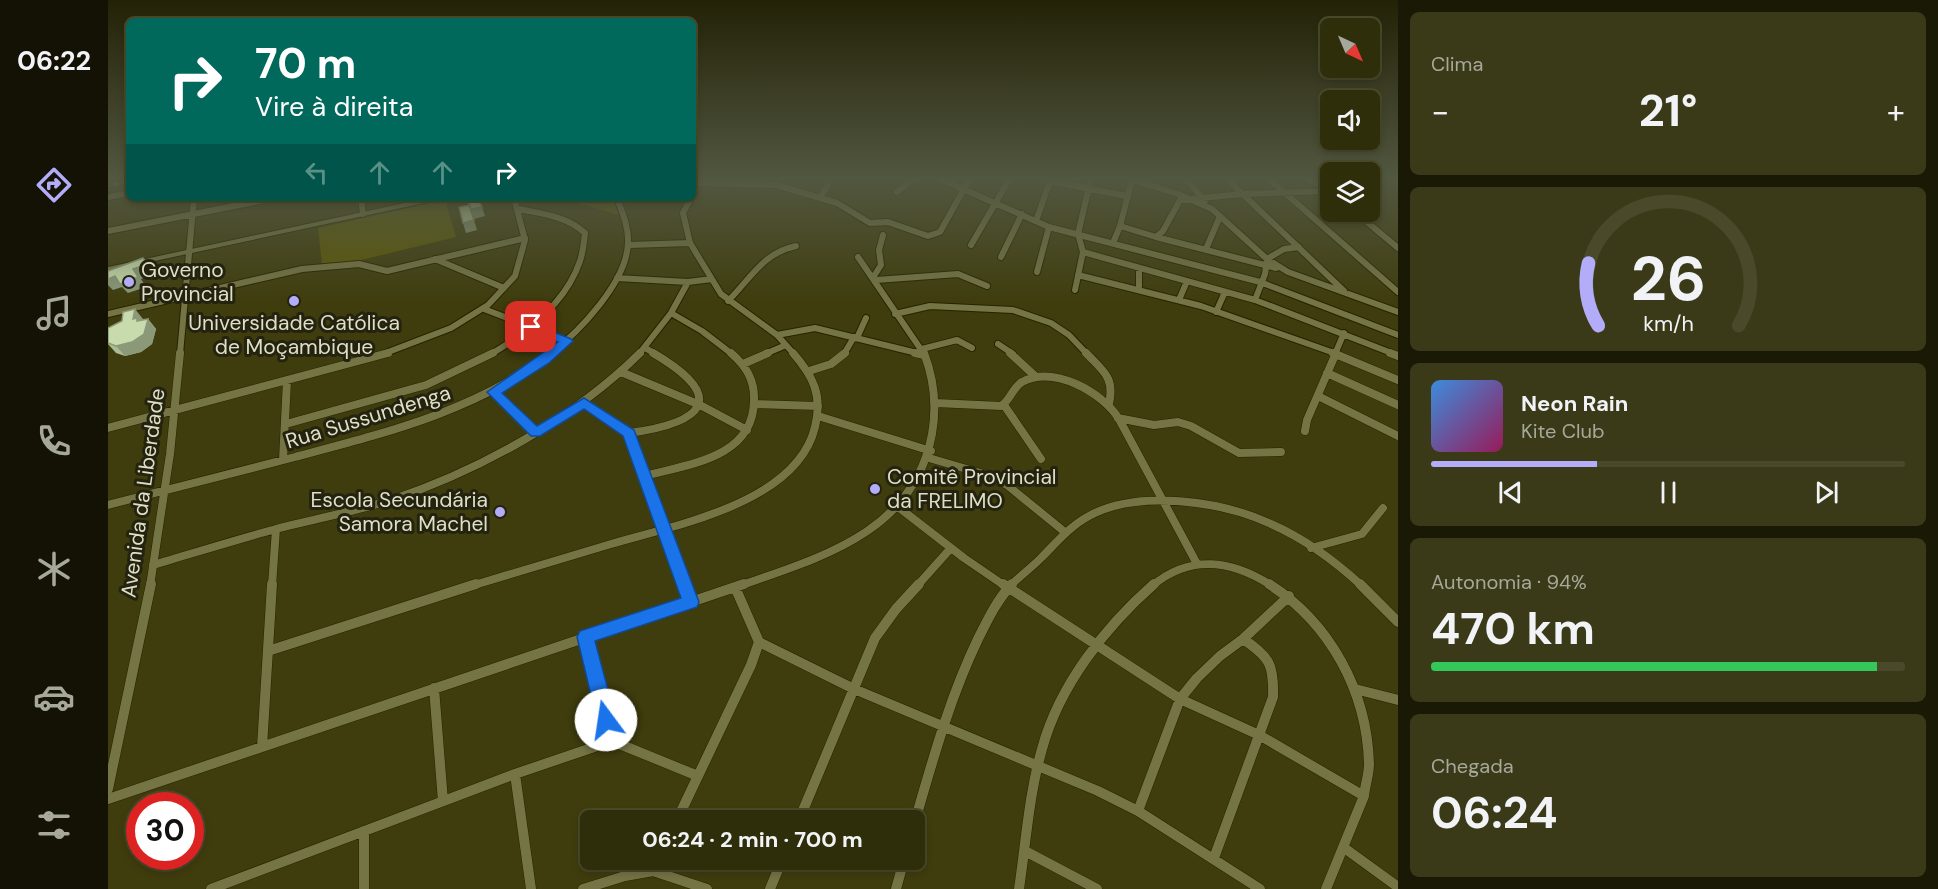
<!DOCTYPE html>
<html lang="pt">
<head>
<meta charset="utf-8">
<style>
	body { margin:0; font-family:"DM Sans",sans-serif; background:#3b3a18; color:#f1f3f6; height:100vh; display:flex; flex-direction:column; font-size:22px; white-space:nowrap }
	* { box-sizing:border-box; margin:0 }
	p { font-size:20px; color:#a7a89c }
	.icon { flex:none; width:33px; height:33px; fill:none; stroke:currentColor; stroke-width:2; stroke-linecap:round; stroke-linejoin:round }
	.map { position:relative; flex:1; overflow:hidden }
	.sheet { display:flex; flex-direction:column; gap:12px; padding:12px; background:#1a1906; width:540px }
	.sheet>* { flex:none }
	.guide { position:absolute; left:18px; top:18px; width:570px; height:183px; border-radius:9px; box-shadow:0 3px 9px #0003,0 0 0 2px #4a4a2b; background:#00695c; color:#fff; overflow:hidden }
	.needle { width:39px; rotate:136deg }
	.buttons { position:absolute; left:1212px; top:18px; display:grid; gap:12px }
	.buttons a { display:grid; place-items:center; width:60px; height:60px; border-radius:9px; background:#2f2e0a; box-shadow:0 3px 9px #0003,0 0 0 2px #4a4a2b; font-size:30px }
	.speed { position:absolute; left:18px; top:792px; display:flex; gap:12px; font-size:30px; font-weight:700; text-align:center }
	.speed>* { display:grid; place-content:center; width:78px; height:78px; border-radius:50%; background:#2f2e0a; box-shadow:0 3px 9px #0003,0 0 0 2px #4a4a2b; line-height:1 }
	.speed .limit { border:9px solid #d22; background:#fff; color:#111 }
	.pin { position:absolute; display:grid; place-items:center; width:51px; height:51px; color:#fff; margin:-26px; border-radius:12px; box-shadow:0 3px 9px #0006 }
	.me { position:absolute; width:66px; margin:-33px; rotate:346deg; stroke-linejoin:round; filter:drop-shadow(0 0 4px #0008) }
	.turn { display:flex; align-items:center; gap:21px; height:126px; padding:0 30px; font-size:27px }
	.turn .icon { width:78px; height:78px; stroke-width:2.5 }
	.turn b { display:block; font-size:42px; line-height:51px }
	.lanes { display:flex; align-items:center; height:57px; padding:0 30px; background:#0003; justify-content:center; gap:30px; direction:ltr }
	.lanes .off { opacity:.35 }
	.big { font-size:45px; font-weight:700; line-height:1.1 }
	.sheet .widget { flex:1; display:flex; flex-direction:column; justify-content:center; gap:9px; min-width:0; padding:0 21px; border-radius:9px; background:#3b3a18 }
	.sheet .dial { align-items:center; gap:0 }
	.dial svg { height:156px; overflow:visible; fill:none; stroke:#4a4a2b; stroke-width:7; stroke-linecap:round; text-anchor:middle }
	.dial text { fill:#f1f3f6; stroke:none }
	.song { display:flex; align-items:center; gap:18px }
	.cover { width:72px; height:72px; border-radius:9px; background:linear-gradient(135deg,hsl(210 70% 55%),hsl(330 70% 35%)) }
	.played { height:6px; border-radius:3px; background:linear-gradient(90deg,#b3adf9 35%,#4a4a2b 35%) }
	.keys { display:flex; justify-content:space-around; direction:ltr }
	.heat { display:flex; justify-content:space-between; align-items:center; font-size:33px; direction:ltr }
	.charge { height:9px; border-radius:4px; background:linear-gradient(90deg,#34c759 94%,#4a4a2b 0) }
	.trip { position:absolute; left:472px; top:810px; width:345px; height:60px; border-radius:9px; background:#2f2e0a; box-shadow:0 3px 9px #0003,0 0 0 2px #4a4a2b; font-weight:700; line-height:60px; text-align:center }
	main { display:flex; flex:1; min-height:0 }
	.menu { display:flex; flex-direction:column; width:108px; justify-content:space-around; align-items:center; background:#131204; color:#a7a89c }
	.menu .icon { width:42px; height:42px }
	.menu .selected { color:#b3adf9 }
	.menu b { font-size:27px; color:#f1f3f6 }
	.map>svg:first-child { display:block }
	.green { fill:#5b5805 }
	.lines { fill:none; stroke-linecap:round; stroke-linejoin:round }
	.street-far2-casing { stroke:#252401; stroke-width:8 }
	.street-far1-casing { stroke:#252401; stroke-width:9 }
	.street-casing { stroke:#252401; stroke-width:11 }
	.secondary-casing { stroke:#252401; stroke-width:2 }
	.street-far2 { stroke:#757445; stroke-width:6 }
	.street-far1 { stroke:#757445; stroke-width:8 }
	.street { stroke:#757445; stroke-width:10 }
	.secondary { fill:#757445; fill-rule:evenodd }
	.rail-casing { stroke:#abaa8a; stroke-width:3 }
	.rail { stroke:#242310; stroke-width:1.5; stroke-dasharray:5; stroke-linecap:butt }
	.wall { fill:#abbc95 }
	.shaded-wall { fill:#8b9979 }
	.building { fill:#c7dbad; stroke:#8b9979; stroke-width:1.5 }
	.route { fill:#1a73e8; stroke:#114b97; stroke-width:1.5 }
	.poi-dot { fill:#b3adf9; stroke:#242310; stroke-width:2 }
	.labels { text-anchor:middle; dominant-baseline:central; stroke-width:6; stroke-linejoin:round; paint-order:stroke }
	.poi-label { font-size:21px; fill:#dfdfc7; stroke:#242310; text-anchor:start }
	.street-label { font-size:21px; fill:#dfdfc7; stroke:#242310 }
</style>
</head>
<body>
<main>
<nav class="menu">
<b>06:22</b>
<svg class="icon selected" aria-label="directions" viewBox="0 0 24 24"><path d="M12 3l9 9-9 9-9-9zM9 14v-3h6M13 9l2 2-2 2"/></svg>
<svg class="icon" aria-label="music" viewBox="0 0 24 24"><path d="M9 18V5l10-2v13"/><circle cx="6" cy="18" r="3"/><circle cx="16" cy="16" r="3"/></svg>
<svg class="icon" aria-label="phone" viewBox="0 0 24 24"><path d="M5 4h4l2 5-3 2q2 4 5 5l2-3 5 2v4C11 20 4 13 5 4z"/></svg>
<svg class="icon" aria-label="climate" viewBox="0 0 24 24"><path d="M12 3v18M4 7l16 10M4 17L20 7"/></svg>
<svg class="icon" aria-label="car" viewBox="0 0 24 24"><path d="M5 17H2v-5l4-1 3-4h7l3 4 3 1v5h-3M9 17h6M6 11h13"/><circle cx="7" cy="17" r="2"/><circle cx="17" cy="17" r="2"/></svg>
<svg class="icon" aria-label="filters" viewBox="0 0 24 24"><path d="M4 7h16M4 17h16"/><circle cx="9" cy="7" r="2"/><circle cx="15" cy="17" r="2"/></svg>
</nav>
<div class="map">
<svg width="1290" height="889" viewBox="0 0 1290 889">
	<rect width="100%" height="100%" fill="#3f3d0d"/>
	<!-- green -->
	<path class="green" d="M 453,198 L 505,198 L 511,215 Z
		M 337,200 L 348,237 L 253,260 L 214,264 L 210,228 Z"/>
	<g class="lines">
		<!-- street-far2 casing -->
		<g class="street-far2-casing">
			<path id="street-far2" d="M 830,178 L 941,227 L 1152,282 L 1290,335
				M 983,178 L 970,234 L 975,252 L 1147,300 L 1286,354
				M 1019,178 L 1070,194 L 1104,209 L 1159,259 L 1180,272 L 1290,312
				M 1077,178 L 1097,201
				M 1118,178 L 1236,291
				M 1160,178 L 1290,292
				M 1198,178 L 1220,189
				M 1024,180 L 1012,226 L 1048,237 L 1055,231 L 1072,200 L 1135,194 L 1222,191
				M 942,181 L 1018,196
				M 585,183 L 668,185 L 729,203 L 762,223 L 780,222 L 820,236 L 832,232 L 862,178
				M 789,192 L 807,178
				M 0,197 L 21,193
				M 712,197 L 720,185
				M 253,198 L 255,214
				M 1247,212 L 1290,248
				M 928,221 L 943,178
				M 0,231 L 166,198
				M 1048,237 L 1168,268
				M 582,243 L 575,213 L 583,198
				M 1005,243 L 1012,226
				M 520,245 L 582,243 L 613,294 L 669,335 L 686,354
				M 863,245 L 902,178
				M 1098,249 L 1112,216
				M 750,257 L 816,354
				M 893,257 L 914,214
				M 327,259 L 396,288
				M 1031,269 L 1031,287
				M 929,272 L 941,227
				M 970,275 L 1093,306 L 1229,354
				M 766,276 L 773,265 L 771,250 L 775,235
				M 509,278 L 580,282 L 604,279
				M 768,280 L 850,274 L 879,286
				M 967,290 L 975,252
				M 1071,300 L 1079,281
				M 1147,300 L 1157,274 L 1159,259 L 1176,249 L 1191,247
				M 620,301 C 643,278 655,253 688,246
				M 376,309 L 459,341
				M 1108,312 L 1117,292
				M 563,313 L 594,331 L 624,354
				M 0,314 L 194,269 L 251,264 L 279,271 L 417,238
				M 787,314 L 822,306 L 905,310 L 943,323 L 961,335 L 979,354
				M 669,335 L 707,328 L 813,354
				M 749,338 L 758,318
				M 890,344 L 905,354
				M 537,348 L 548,354
				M 814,349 L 849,340 L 864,348
				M 72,354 L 86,198
				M 275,354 L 343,328 L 380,305 L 407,276 L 417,240 L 406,198
				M 383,354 C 419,333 458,303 472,261 C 475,252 476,242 477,233 C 459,216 434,214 411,209
				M 442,354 C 471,332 519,282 520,243 C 521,227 514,212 509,198
				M 531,354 L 563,313 L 580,282
				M 657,354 L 678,345
				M 736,354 L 746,337
				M 1227,354 L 1236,333"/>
		</g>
		<!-- street-far1 casing -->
		<g class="street-far1-casing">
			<path id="street-far1" d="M 807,353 L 816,355
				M 902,353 L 928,377
				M 978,353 C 995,371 1007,377 1001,404
				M 1225,353 L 1290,380
				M 1282,353 L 1290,356
				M 635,364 L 660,353
				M 701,371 L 723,364 L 737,353
				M 513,372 L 592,405 L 639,430
				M 1219,373 L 1290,405
				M 386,392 L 427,433
				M 1210,396 L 1290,436
				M 476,403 L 521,433 L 525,439 L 577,586
				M 828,403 L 893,406 C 902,401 904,388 914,382 C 946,365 994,392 1011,419 L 1088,562
				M 647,404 L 710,406
				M 896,405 L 933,459
				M 710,416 L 823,451
				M 1010,418 L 1046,425 L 1070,422 L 1083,426 L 1131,453 L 1173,452
				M 178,424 L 318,385 L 385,353
				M 0,428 L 280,353
				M 1197,431 L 1199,420 L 1228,353
				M 521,433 C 595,423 622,398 545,353
				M 821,458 L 879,475 L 899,485 L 958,533
				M 175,460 L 179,381
				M 537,476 C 581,464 645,458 646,401 C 647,380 638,366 623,353
				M 0,505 C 62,489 124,473 187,457 C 277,433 368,411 444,353
				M 789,506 L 856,558 L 897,586
				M 1203,548 L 1254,534 L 1275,508
				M 45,565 C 86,553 127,540 168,529 C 206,519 245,512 283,500 C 370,471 467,418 532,353
				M 42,586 L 62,454 L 72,353
				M 164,586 L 168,529
				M 363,586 C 410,572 456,558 503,544 C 567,525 689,503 707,427 C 715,395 705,376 685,353
				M 631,586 C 714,557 806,532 824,434 C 829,406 826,379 816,353
				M 809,586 L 843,548
				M 902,586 C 912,576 923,568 933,558 C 948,543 962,526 981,516 C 1030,489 1114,501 1163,524 C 1197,539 1227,561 1254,586
				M 1044,586 C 1082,554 1124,560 1164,586"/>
		</g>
		<!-- street casing -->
		<g class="street-casing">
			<path id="street" d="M 577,584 L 583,602
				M 895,584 L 1072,699 L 1151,735 L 1256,796 L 1218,889
				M 1161,584 C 1222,623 1259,691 1261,764 C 1261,775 1257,785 1256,796
				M 1252,584 L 1290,622
				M 478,637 L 504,741 L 590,776
				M 651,642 L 746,689 L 990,791 L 1030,811 L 1152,889
				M 160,651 L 368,584
				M 326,688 L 335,801
				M 1247,689 L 1290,700
				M 154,747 L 164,584
				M 407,774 L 423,889
				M 0,789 L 43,584
				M 0,799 L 636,584
				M 1030,811 L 1072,699 L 1089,678 L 1112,656 L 1135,639 L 1181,596
				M 569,820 L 643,665 L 651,642 L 627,587
				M 691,820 L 767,638 L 788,609 L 811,584
				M 807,821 C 825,759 842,697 870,639 C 880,619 889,600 904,584
				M 256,831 L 256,889
				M 1235,847 L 1290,887
				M 917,851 L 989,889
				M 1106,858 L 1165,697 C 1166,665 1162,657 1135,639
				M 545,871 L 550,860
				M 103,889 L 407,774 L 504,741
				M 475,889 L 517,876 L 545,871 L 599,889
				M 662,889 L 674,860
				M 788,889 L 796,860
				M 911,889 C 918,842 921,794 934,749 C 951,686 997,627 1046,584"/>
		</g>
		<!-- secondary casing -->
		<g class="secondary-casing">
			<path id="secondary" d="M 320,198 L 334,198 L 330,200 L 0,271 L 0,267 Z"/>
		</g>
		<!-- street-far2 -->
		<use href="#street-far2" class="street-far2"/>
		<!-- street-far1 -->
		<use href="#street-far1" class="street-far1"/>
		<!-- street -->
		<use href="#street" class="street"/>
		<!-- secondary -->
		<use href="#secondary" class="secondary"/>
		<!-- rail casing -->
		<g class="rail-casing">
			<path id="rail" d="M 0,185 L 21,181"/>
		</g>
		<!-- rail -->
		<use href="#rail" class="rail"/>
	</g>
	<!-- wall -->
	<path class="wall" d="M 35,319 L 35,320 L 40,319 L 48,329 L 44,344 L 33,352 L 17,356 L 8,353 L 0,344 L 0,328 L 14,321 Z"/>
	<!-- shaded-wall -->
	<path class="shaded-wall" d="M 374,207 L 377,216 L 366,219 L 363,209 Z
		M 366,220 L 369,230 L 358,233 L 355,223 Z
		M 40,264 L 47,274 L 33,279 L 38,287 L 20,293 L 14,287 L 5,290 L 0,285 L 0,279 Z
		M 27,309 L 35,319 L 34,324 L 40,319 L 48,329 L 44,344 L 33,352 L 17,356 L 8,346 L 25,319 Z"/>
	<!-- building -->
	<path class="building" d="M 359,198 L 370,198 L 374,207 L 363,209 Z
		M 361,205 L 366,220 L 355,223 L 351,207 Z
		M 35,258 L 40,264 L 25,269 L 30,277 L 12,284 L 7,276 L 0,279 L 0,271 Z
		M 27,309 L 25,319 L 29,318 L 29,321 L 40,319 L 36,334 L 24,342 L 8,346 L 0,343 L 0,328 L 14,321 L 15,312 Z"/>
	<!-- sky -->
	<linearGradient id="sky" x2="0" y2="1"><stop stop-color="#232207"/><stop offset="0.59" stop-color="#525740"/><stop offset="1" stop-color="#525740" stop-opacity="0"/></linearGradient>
	<rect width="1290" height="302" fill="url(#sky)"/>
	<!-- route -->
	<path class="route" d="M 423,323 L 463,339 L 465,341 L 441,363 L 394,393 L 429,426 L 476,398 L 526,430 L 591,602 L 589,607 L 487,641 L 508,720 L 505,726 L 498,729 L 492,726 L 489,720 L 469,637 L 472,631 L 573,598 L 515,436 L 476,409 L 432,436 L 423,436 L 379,392 L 450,342 L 419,330 L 419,324 Z"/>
	<!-- markers -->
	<g class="poi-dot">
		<circle cx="21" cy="282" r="6"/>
		<circle cx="186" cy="301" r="6"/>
		<circle cx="767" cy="489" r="6"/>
		<circle cx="392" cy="512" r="6"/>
	</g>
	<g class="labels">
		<!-- poi labels -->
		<g class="poi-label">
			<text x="33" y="270">Governo<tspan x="33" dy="24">Provincial</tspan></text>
			<text x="186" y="323" text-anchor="middle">Universidade Católica<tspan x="186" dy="24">de Moçambique</tspan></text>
			<text x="779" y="477">Comitê Provincial<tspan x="779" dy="24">da FRELIMO</tspan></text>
			<text x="380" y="500" text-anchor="end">Escola Secundária<tspan x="380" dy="24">Samora Machel</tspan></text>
		</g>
		<!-- street labels -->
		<g class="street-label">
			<text transform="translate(260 417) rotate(-17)">Rua Sussundenga</text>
			<text transform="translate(35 493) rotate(-82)">Avenida da Liberdade</text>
		</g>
	</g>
</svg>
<div class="buttons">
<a><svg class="needle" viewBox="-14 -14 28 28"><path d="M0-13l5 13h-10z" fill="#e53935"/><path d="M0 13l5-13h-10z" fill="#a7a89c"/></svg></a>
<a><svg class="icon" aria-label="sound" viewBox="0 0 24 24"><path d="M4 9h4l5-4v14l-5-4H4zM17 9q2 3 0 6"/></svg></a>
<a><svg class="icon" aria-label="layers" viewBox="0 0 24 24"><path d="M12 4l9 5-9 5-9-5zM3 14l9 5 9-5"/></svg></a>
</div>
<div class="speed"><div class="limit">30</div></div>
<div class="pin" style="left:423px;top:327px;background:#d93025"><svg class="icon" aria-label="arrive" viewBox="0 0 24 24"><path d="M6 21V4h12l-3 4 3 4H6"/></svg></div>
<svg class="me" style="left:498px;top:720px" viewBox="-20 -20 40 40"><circle r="19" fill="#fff"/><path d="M0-13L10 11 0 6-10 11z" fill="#1a73e8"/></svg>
<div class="trip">06:24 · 2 min · 700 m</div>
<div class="guide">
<div class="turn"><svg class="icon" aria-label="right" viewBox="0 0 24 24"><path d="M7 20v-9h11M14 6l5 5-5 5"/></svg><div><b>70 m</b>Vire à direita</div></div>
<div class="lanes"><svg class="icon off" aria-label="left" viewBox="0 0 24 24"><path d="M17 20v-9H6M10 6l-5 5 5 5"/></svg><svg class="icon off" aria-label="ahead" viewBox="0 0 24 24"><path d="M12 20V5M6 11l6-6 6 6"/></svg><svg class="icon off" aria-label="ahead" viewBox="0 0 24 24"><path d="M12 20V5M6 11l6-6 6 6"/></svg><svg class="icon" aria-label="right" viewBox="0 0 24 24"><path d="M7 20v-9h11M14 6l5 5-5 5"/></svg></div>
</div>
</div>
<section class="sheet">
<div class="widget"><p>Clima</p>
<div class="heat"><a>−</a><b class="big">21°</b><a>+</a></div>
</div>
<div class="widget dial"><svg viewBox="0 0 100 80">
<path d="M14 69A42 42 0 1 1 86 69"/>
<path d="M14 69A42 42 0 0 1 9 37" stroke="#b3adf9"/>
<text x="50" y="56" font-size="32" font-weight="700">26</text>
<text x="50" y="72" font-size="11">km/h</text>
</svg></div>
<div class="widget">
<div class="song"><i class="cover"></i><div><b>Neon Rain</b><p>Kite Club</p></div></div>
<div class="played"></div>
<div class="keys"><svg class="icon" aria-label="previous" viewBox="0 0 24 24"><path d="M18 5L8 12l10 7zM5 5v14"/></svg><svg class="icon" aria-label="pause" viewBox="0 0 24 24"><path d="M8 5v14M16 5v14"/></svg><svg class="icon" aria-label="next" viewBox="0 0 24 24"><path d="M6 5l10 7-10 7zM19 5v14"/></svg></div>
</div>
<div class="widget"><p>Autonomia · 94%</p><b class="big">470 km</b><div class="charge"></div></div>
<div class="widget"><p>Chegada</p><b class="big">06:24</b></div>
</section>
</main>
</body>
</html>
